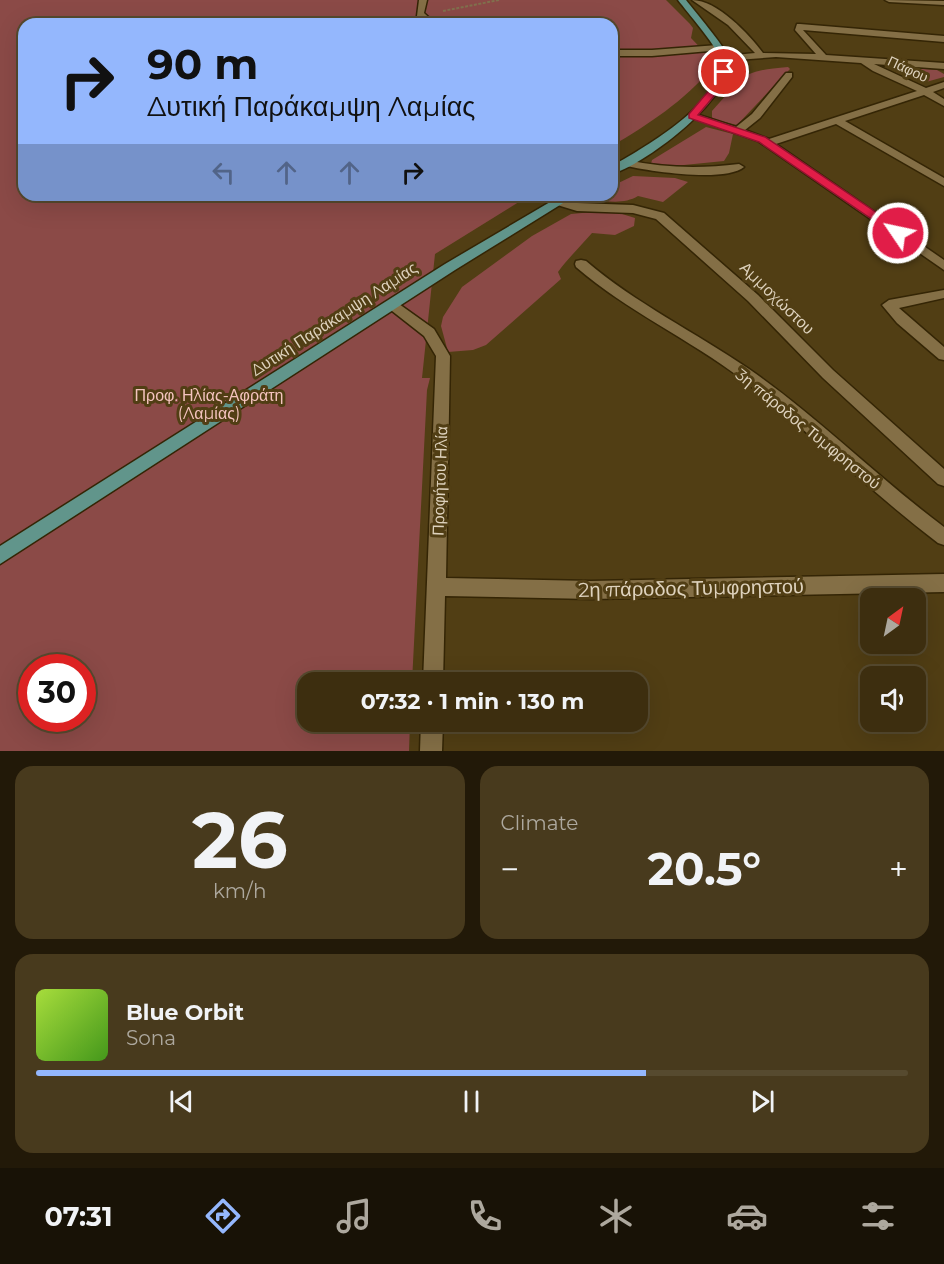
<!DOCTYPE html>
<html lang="en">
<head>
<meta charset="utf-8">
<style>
	body { margin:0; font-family:Montserrat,sans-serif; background:#483a1d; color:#f1f3f6; height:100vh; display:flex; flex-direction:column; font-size:22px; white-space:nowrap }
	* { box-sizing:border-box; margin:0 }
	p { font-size:20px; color:#ada89e }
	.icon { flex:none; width:33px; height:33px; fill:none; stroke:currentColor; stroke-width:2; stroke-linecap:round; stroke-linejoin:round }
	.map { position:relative; height:751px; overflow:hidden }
	.drawer { display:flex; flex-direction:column; gap:15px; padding:15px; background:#221908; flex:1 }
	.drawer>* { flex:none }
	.guide { position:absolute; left:18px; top:18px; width:600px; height:183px; border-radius:18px; box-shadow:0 6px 24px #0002,0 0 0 2px #564a2f; background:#94b7fd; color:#111; overflow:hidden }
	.needle { width:39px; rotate:33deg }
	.tools { position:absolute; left:860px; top:588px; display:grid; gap:12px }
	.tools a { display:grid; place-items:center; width:66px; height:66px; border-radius:12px; background:#3d2e0f; box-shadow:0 6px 24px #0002,0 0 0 2px #564a2f; font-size:30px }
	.speed { position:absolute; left:18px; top:654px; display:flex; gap:12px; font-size:30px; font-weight:700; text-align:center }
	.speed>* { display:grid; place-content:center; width:78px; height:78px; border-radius:50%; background:#3d2e0f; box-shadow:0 6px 24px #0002,0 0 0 2px #564a2f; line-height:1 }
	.speed .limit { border:9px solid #d22; background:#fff; color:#111 }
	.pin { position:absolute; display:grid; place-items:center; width:51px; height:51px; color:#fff; margin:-26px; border:3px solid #fff; border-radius:50%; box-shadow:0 2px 6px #0007 }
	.me { position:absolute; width:66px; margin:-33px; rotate:304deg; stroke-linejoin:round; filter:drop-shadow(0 0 4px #0008) }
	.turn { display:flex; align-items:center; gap:21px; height:126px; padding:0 30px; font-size:27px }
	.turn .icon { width:78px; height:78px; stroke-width:2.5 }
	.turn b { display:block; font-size:42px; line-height:51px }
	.lanes { display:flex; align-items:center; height:57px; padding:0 30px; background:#0003; justify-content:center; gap:30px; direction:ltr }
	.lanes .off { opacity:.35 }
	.big { font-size:45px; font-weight:700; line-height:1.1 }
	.drawer .tile { flex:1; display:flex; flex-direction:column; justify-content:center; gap:9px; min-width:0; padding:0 21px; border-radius:18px; background:#483a1d }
	.drawer .dial { align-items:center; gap:0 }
	.dial b { font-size:78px; line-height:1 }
	.song { display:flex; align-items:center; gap:18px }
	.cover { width:72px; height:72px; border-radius:9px; background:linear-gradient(135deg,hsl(80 70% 55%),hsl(100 70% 35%)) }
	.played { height:6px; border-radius:3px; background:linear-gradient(90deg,#94b7fd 70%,#564a2f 70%) }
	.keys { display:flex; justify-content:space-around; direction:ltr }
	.heat { display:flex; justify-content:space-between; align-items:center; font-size:33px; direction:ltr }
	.drawer .tiles { flex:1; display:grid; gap:15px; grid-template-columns:1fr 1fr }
	.tile:last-child { grid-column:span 2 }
	.trip { position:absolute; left:297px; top:672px; width:351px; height:60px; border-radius:18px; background:#3d2e0f; box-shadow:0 6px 24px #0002,0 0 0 2px #564a2f; font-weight:700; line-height:60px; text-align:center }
	.menu { display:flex; height:96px; justify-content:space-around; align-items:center; background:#181206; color:#ada89e }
	.menu .icon { width:42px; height:42px }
	.menu .current { color:#94b7fd }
	.menu b { font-size:27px; color:#f1f3f6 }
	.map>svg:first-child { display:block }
	.green { fill:#8b4a47; fill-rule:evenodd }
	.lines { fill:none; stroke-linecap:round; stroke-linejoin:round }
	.minor-casing { stroke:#342505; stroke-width:3 }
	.major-casing { stroke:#342505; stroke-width:3 }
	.path { stroke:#81704d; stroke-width:2; stroke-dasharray:3 1.5; stroke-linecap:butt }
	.minor { fill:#846f46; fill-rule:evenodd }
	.major { fill:#61958b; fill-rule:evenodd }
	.route { fill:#e11d48; stroke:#92132f; stroke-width:1.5 }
	.labels { text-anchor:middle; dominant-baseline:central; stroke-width:6; stroke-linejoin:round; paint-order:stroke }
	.far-street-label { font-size:14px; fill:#ded2bd; stroke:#513e14 }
	.street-label { font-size:16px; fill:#ded2bd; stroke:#513e14 }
	.park-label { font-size:16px; fill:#f4c3bf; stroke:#513e14 }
	.near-street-label { font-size:20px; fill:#ded2bd; stroke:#513e14 }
</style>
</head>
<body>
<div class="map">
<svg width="944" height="751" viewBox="0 0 944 751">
	<rect width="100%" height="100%" fill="#513e14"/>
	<!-- green -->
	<path class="green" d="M 0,0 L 666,0 L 690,24 L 693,28 L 691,38 L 713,61 L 712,68 C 684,101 649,124 612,146 L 612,24 L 24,24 L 24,195 L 530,195 L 435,254 L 422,378 L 430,378 L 427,390 L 412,682 L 308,682 L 308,722 L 410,722 L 409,751 L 0,751 ZM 32,668 L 82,668 L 82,718 L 32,718 Z
		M 788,67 L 790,69 L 737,125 L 712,119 L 712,111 C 744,77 738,71 788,67 Z
		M 898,67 L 937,70 L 944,74 L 944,77 L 926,82 L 896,72 Z
		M 706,127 L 733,134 L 729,153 L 724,161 L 674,166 L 651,164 L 652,160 Z
		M 633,176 L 675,178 L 688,182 L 663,202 L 638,196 C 625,204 608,202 594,199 L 599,195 L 612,195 L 612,186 Z
		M 603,211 L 619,213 L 635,218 L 634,226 L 615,235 L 592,233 C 580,247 569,257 558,272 L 561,279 L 486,345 L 473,350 L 448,352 L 441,326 L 443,317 L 462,287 L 532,236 L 571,214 Z"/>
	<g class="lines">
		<!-- minor casing -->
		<g class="minor-casing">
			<path id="minor" d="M 419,0 L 427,0 L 424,13 L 436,24 L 427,24 L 417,16 Z
				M 692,0 C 717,0 749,34 763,53 L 816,54 L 795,30 L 797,24 L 800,24 L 944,36 L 944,42 L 803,30 L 826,55 L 944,63 L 944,69 L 874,64 L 926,88 L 944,82 L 944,88 L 933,92 L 944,99 L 944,106 L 924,95 L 845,121 L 944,178 L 944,186 L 836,124 L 776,144 L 944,260 L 944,270 L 758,141 L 688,116 L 693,113 L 736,127 L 752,114 L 786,73 L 792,73 L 792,77 L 760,118 L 745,130 L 769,139 L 917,91 L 873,71 L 861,63 L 776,57 L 722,61 L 721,59 L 725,56 L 755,53 L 728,25 Z
				M 885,0 L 944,1 L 944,5 L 889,2 Z
				M 718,45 L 721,46 L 721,50 L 652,56 L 612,56 L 612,50 L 652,50 Z
				M 626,160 C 664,168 700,169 739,164 L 744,167 C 725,183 647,171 622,165 L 622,161 Z
				M 558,199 L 577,203 L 633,205 L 664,213 L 758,295 L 833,370 L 944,469 L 944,486 L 938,484 L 823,378 L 748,301 L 656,219 L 633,213 L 577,211 L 554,204 L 552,202 Z
				M 581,260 L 586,261 C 635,303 695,332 749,369 C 818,417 877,477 944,527 L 944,545 L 938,543 C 870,491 809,432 742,379 C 689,339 627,311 576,267 L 575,264 L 576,261 Z
				M 944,290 L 944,298 L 899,308 L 944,347 L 944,360 L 939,359 L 897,323 L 882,305 L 889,300 Z
				M 392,299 L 434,329 L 450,356 L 446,578 L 591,581 L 944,574 L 944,592 L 591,599 L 445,596 L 443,682 L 423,682 L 436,356 L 424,336 L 387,307 L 385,304 Z
				M 421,722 L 443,722 L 442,751 L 420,751 Z"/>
		</g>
		<!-- major casing -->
		<g class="major-casing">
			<path id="major" d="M 678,0 L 686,0 C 695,12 723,44 727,55 C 741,94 644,165 612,174 L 612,166 C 642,149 732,98 719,56 C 714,43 688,13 678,0 Z
				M 562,195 L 576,195 L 455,270 L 0,564 L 0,546 L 445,264 Z"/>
		</g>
		<!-- path -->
		<path class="path" d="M 443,11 L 499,0"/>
		<!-- minor -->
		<use href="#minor" class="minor"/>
		<!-- major -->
		<use href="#major" class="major"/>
	</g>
	<!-- route -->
	<path class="route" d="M 724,70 L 728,72 L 720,89 L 698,115 L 765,137 L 902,230 L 902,235 L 895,235 L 759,142 L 689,118 L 689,114 L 711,88 L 721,71 Z"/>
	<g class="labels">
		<!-- far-street labels -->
		<g class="far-street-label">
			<text transform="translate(908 69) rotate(25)">Πάφου</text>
		</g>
		<!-- street labels -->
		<g class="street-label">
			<text transform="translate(777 298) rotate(44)">Αμμοχώστου</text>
			<text transform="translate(334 319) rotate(-33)">Δυτική Παράκαμψη Λαμίας</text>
			<text transform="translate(808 429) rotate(39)">3η πάροδος Τυμφρηστού</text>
			<text transform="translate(440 481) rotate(-88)">Προφήτου Ηλία</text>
		</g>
		<!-- park labels -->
		<g class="park-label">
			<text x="209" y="395">Προφ. Ηλίας-Αφράτη<tspan x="209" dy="18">(Λαμίας)</tspan></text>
		</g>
		<!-- near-street labels -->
		<g class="near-street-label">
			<text transform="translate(691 588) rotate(-1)">2η πάροδος Τυμφρηστού</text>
		</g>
	</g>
</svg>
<div class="tools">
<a><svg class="needle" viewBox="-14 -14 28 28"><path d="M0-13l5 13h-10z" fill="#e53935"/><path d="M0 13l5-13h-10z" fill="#ada89e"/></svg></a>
<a><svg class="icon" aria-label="sound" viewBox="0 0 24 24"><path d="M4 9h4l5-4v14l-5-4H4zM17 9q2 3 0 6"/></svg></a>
</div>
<div class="speed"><div class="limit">30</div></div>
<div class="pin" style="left:724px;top:72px;background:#d93025"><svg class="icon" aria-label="arrive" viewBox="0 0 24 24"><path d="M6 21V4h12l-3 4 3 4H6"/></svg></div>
<svg class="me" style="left:898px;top:233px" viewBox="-20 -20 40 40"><circle r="17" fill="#e11d48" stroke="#fff" stroke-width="3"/><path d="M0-11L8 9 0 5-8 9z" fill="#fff"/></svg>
<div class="trip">07:32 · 1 min · 130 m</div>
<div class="guide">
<div class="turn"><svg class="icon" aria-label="right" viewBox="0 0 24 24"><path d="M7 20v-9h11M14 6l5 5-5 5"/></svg><div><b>90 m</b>Δυτική Παράκαμψη Λαμίας</div></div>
<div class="lanes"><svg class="icon off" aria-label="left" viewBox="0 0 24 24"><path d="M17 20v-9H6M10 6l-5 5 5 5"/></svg><svg class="icon off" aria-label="ahead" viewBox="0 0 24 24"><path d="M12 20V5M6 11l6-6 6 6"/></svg><svg class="icon off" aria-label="ahead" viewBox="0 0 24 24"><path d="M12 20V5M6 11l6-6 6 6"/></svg><svg class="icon" aria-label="right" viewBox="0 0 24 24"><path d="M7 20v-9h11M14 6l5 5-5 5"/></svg></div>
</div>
</div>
<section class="drawer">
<div class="tiles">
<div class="tile dial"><b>26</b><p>km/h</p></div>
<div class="tile"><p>Climate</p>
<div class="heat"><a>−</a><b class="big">20.5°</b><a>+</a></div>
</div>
<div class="tile">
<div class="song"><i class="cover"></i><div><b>Blue Orbit</b><p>Sona</p></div></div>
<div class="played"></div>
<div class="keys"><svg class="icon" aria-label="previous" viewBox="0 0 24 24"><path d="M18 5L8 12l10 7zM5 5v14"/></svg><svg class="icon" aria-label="pause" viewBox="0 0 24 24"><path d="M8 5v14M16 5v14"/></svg><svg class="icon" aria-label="next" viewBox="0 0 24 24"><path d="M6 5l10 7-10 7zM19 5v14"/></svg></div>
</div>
</div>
</section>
<nav class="menu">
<b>07:31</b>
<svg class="icon current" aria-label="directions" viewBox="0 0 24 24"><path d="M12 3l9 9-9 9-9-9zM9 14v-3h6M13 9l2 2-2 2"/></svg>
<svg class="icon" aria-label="music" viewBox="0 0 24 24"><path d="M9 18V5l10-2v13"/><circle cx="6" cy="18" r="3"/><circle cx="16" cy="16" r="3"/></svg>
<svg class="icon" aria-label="phone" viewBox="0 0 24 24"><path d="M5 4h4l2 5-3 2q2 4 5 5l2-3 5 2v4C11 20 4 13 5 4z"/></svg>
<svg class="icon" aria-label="climate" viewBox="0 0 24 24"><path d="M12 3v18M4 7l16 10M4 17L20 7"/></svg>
<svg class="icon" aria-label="car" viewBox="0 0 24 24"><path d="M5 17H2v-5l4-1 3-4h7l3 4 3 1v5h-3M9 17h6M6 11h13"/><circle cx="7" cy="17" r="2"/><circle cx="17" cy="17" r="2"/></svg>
<svg class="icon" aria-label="filters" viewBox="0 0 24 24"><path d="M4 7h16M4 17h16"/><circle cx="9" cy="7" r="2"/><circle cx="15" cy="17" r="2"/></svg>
</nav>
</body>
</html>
